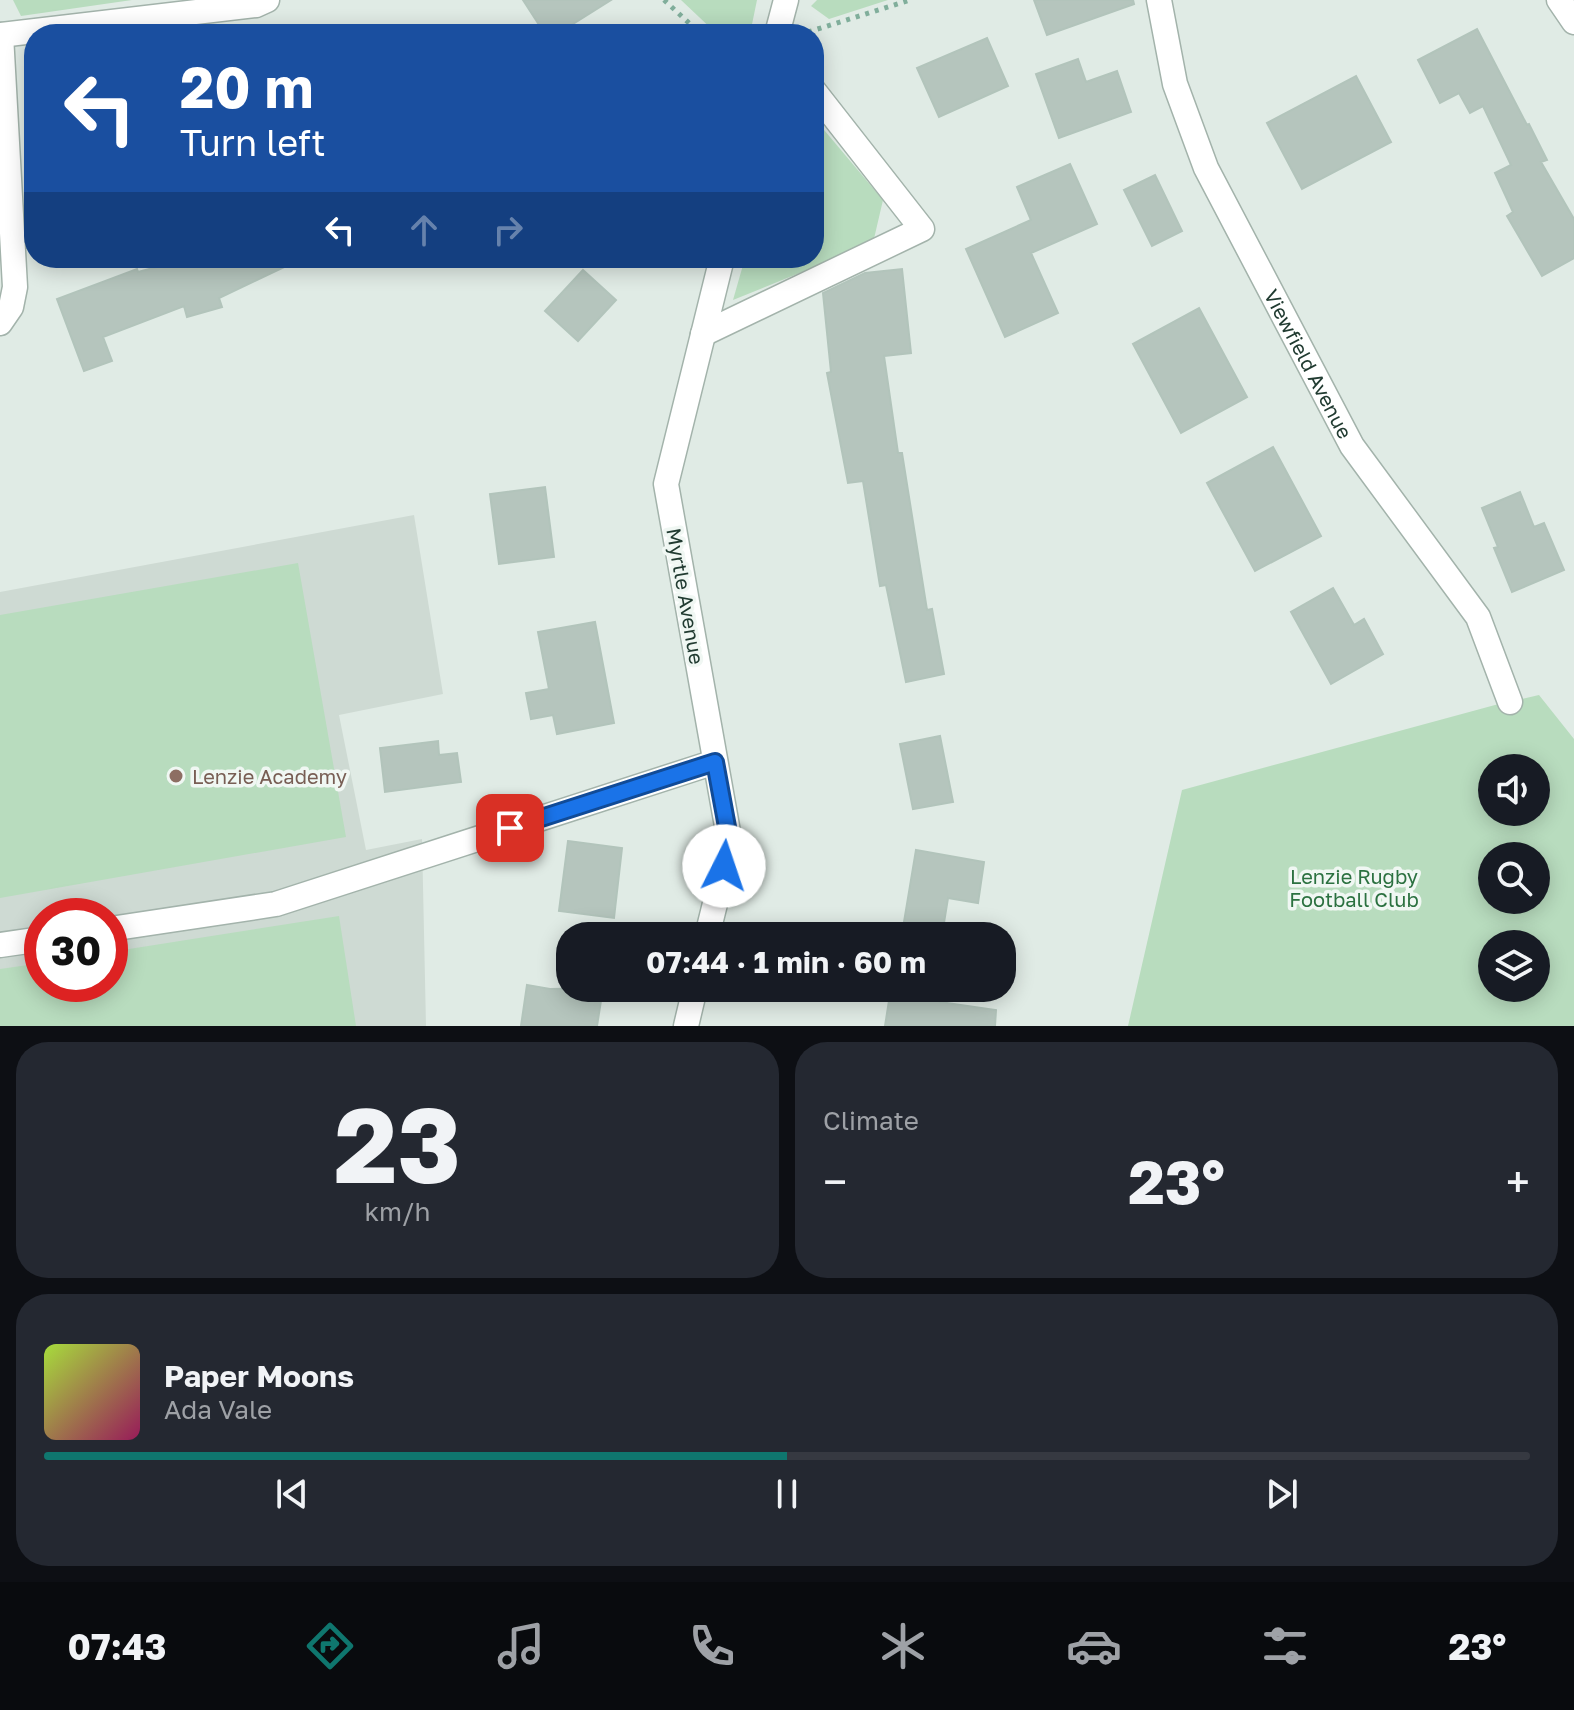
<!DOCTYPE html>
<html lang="en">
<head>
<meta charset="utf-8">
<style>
	body { margin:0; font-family:"Golos Text",sans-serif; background:#242831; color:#f1f3f6; height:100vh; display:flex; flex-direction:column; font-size:30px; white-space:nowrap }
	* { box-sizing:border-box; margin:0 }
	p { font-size:26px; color:#9ea1a6 }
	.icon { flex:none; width:44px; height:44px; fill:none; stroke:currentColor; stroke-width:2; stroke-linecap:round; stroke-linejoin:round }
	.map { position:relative; height:1026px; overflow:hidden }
	.drawer { display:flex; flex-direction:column; gap:16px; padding:16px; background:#0d0f14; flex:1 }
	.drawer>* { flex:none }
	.banner { position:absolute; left:24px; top:24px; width:800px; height:244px; border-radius:32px; box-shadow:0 4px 20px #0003; background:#1a4fa0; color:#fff; overflow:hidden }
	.buttons { position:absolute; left:1478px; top:754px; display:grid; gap:16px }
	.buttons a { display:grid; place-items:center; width:72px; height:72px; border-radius:50%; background:#171b24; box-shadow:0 4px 20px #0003; font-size:40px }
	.speed { position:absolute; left:24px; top:898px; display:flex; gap:16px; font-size:40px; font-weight:700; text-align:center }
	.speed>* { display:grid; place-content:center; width:104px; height:104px; border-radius:50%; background:#171b24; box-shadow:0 4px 20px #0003; line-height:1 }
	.speed .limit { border:12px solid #d22; background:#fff; color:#111 }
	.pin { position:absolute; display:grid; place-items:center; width:68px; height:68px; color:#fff; margin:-34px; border-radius:16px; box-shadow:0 4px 12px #0006 }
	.me { position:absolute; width:88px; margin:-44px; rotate:4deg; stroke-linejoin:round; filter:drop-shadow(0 0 6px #0008) }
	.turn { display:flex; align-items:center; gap:28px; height:168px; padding:0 24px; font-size:36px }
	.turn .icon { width:104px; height:104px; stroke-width:2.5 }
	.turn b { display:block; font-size:56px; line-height:68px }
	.lanes { display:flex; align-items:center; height:76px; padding:0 24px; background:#0003; justify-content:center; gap:40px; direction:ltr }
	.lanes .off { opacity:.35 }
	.big { font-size:60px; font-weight:700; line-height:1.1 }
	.drawer .tile { flex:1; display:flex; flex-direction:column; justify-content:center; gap:12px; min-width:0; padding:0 28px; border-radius:32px; background:#242831 }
	.drawer .dial { align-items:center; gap:0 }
	.dial b { font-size:104px; line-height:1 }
	.song { display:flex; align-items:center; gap:24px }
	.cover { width:96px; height:96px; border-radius:12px; background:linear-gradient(135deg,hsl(80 70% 55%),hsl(330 70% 35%)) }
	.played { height:8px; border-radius:4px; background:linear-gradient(90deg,#0f766e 50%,#363941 50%) }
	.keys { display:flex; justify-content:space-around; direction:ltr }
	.heat { display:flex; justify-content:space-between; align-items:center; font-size:44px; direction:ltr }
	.drawer .tiles { flex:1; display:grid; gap:16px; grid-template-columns:1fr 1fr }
	.tile:last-child { grid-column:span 2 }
	.trip { position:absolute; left:556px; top:922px; width:460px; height:80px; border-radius:32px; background:#171b24; box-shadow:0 4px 20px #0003; font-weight:700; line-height:80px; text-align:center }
	.tabs { display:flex; height:128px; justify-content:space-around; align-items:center; background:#090b0e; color:#9ea1a6 }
	.tabs .icon { width:56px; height:56px }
	.tabs .on { color:#0f766e }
	.tabs b { font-size:36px; color:#f1f3f6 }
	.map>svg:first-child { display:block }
	.built { fill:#cedad3; fill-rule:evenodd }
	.green { fill:#b8dcbe; fill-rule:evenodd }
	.building { fill:#b5c5bd; stroke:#b2c4bb; stroke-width:2 }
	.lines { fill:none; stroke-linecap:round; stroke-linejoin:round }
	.minor-casing { stroke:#a3b3ab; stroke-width:27 }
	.path { stroke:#80ae9b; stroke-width:5; stroke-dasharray:4 6; stroke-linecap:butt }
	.minor { stroke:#fff; stroke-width:24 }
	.route-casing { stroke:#114b97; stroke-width:20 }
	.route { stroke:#1a73e8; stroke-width:14 }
	.education-dot { fill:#8d6e63; stroke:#f0f7f3; stroke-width:3 }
	.labels { text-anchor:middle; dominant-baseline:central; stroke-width:7; stroke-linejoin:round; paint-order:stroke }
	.street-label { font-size:20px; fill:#213b31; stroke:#f0f7f3 }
	.education-label { font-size:20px; fill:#785e54; stroke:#f0f7f3; text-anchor:start }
	.park-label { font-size:20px; fill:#2b7140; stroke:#f0f7f3 }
</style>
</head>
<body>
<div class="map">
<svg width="1574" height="1026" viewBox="0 0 1574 1026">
	<rect width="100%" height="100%" fill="#e0ebe5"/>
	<!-- built -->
	<path class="built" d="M 414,515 L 443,694 L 339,715 L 366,850 L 422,839 L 426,1026 L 0,1026 L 0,592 ZM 42,916 L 110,916 L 110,984 L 42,984 Z"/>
	<!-- green -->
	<path class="green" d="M 13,0 L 132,0 L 21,16 Z
		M 681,0 L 757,0 L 750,34 L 717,34 Z
		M 817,0 L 888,0 L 829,19 L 811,6 Z
		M 814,118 L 883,200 L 873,243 L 733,300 L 745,258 L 814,258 Z
		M 298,563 L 346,837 L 0,898 L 0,615 Z
		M 1539,695 L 1574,739 L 1574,1026 L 1128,1026 L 1182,790 L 1495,705 ZM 1492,768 L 1536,768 L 1536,812 L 1492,812 ZM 1492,856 L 1536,856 L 1536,900 L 1492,900 ZM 1492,944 L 1536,944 L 1536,988 L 1492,988 Z
		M 339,916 L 356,1026 L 0,1026 L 0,969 L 42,963 L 42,984 L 110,984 L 110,952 Z"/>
	<!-- building -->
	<path class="building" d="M 523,0 L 611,0 L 557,34 L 545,34 Z
		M 1034,0 L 1133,0 L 1134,4 L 1047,35 Z
		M 1477,29 L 1527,125 L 1529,124 L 1547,160 L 1541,162 L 1574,219 L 1574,258 L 1542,276 L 1507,216 L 1513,212 L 1495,173 L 1511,165 L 1483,106 L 1470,113 L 1459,93 L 1440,103 L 1418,60 Z
		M 987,38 L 1008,86 L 939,117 L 917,68 Z
		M 1078,59 L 1086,82 L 1117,71 L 1131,112 L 1059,138 L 1036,74 Z
		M 1356,76 L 1391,142 L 1302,189 L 1267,123 Z
		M 1070,164 L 1097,224 L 1031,253 L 1058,313 L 1005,337 L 966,249 L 1031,220 L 1017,187 Z
		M 1155,175 L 1182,231 L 1152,246 L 1124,190 Z
		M 191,258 L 303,258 L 219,298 L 222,307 L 187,317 L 184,306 L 103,337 L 112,361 L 84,371 L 57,299 L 137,269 L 138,272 Z
		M 902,269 L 911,353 L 884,356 L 898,453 L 902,453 L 927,610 L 932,609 L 944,674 L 906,682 L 886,585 L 880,586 L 863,481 L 848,483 L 827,373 L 831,372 L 823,293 L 865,273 Z
		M 583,270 L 616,300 L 578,341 L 545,311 Z
		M 1199,308 L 1247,397 L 1181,433 L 1133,344 Z
		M 1273,447 L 1321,536 L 1255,571 L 1207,483 Z
		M 545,487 L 554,557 L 499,564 L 490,494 Z
		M 1520,492 L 1534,527 L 1544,523 L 1564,570 L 1512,592 L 1494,548 L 1498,547 L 1482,508 Z
		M 1333,588 L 1354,625 L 1364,619 L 1383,654 L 1331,684 L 1291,612 Z
		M 595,622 L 614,723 L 557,734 L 553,715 L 531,719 L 526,693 L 549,689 L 538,632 Z
		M 940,736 L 953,802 L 913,809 L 900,744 Z
		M 438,741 L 439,755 L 457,753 L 461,782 L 385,792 L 380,748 Z
		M 568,841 L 622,848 L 614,918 L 559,911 Z
		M 916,850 L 984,862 L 978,903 L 948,898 L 942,935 L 903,928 Z
		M 527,985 L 550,989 L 603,988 L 597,1026 L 521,1026 Z
		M 891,988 L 943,988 L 940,1002 L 996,1010 L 995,1026 L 885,1026 Z"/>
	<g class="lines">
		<!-- minor casing -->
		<g class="minor-casing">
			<g id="minor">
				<path id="s1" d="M 1159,0 L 1175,84 L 1206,168 L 1352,446 L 1478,617 L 1510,702"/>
				<path d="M 1559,0 L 1574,22"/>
				<path d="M 777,34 L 786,0"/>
				<path d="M 0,35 L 256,5 L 267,0"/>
				<path d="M 0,323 L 11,307 L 15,287 L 1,35"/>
				<path d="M 703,334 L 922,229 L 814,91"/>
				<path d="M 110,929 L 276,904 L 715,762"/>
				<path d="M 707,936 L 730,843 L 666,484 L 722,258"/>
				<path d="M 0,945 L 42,939"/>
				<path d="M 686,1026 L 695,988"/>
			</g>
		</g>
		<!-- path -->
		<path class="path" d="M 664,0 L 701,34
			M 808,32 L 910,0"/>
		<!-- minor -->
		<use href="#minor" class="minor"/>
	</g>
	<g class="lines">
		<!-- route casing -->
		<g class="route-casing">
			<path id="route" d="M 510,828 L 715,762 L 730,843 L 724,866"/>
		</g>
		<!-- route -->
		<use href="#route" class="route"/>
	</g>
	<!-- markers -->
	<circle class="education-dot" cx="176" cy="776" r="8"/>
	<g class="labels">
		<!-- street labels -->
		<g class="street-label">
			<text stroke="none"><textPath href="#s1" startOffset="396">Viewfield Avenue</textPath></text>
			<text transform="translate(686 596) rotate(80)">Myrtle Avenue</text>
		</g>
		<!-- education labels -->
		<g class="education-label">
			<text x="192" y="776">Lenzie Academy</text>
		</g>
		<!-- park labels -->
		<g class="park-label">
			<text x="1354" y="876">Lenzie Rugby<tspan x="1354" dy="23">Football Club</tspan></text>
		</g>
	</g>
</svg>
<div class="buttons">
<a><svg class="icon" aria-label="sound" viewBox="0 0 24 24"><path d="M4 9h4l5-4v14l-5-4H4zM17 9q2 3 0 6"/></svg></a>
<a><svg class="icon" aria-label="search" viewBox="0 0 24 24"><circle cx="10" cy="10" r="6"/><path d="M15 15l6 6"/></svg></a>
<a><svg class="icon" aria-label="layers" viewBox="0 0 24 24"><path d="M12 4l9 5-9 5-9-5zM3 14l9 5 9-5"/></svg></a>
</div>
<div class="speed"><div class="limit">30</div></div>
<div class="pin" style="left:510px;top:828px;background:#d93025"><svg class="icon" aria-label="arrive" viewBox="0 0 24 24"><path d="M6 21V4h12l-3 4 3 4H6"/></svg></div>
<svg class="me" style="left:724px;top:866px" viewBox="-20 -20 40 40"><circle r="19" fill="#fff"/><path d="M0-13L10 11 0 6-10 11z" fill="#1a73e8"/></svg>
<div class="trip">07:44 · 1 min · 60 m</div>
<div class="banner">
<div class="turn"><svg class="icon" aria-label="left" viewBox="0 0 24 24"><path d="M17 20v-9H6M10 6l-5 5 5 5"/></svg><div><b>20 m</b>Turn left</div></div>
<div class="lanes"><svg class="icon" aria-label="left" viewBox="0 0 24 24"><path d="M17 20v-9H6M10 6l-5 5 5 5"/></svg><svg class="icon off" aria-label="ahead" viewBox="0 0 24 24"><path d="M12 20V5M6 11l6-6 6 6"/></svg><svg class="icon off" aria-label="right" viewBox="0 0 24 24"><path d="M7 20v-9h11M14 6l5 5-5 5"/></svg></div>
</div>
</div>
<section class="drawer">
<div class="tiles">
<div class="tile dial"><b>23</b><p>km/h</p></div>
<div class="tile"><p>Climate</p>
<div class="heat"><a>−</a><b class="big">23°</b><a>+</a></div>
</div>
<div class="tile">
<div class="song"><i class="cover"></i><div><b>Paper Moons</b><p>Ada Vale</p></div></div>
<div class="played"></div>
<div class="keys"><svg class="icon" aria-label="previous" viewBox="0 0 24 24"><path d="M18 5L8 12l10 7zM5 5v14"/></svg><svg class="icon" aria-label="pause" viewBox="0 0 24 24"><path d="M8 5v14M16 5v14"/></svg><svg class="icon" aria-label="next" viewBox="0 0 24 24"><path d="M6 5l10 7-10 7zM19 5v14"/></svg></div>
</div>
</div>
</section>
<nav class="tabs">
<b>07:43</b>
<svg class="icon on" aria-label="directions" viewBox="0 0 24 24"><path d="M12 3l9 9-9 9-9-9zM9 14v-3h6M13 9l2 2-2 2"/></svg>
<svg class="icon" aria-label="music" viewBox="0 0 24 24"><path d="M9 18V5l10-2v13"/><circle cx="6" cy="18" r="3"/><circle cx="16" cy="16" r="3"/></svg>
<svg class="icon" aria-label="phone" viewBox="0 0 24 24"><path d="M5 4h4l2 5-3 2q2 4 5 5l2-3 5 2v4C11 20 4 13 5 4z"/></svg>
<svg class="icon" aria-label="climate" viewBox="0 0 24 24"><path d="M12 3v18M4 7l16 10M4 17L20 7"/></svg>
<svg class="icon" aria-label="car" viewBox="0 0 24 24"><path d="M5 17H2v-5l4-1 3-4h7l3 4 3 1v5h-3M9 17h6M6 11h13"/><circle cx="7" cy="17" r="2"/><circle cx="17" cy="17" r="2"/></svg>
<svg class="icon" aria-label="filters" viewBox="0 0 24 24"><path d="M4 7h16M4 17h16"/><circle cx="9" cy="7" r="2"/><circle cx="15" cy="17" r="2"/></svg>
<b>23°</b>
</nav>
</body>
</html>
